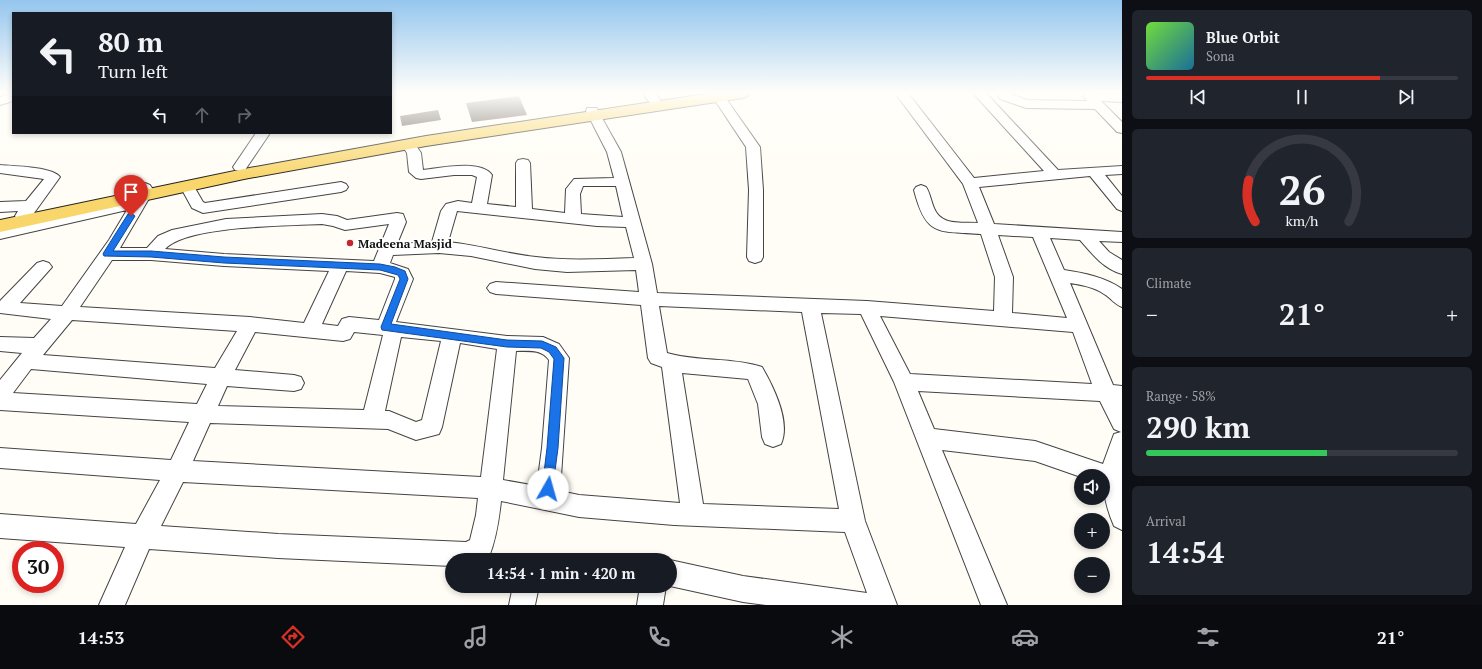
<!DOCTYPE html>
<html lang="en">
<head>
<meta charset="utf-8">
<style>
	body { margin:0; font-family:"PT Serif",serif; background:#20242c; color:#f1f3f6; height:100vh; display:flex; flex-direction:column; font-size:15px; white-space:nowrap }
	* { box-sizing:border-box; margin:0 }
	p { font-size:13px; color:#9ea1a6 }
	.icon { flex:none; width:22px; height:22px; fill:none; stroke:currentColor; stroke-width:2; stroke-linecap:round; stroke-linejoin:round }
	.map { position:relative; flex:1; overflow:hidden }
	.details { display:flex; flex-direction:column; gap:10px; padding:10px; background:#0d0f14; width:360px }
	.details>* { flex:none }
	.banner { position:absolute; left:12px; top:12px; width:380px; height:122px; border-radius:0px; box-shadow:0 2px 6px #0003; background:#171b24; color:#f1f3f6; overflow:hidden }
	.tools { position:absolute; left:1074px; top:469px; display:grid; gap:8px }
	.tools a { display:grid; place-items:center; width:36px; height:36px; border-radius:50%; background:#171b24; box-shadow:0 2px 6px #0003; font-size:20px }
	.speed { position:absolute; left:12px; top:541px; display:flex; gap:8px; font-size:20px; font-weight:700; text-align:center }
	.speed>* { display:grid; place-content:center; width:52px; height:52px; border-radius:50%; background:#171b24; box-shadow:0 2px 6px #0003; line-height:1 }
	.speed .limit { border:6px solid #d22; background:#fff; color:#111 }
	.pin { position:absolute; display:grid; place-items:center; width:34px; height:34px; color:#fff; margin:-41px -17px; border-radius:50% 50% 50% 0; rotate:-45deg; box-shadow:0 0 4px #0007 }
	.pin .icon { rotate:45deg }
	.me { position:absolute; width:44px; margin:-22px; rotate:7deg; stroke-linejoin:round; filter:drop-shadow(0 0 3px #0008) }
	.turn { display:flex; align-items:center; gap:14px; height:84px; padding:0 20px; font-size:18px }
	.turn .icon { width:52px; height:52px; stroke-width:2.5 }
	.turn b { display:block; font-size:28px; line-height:34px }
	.lanes { display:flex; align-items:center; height:38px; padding:0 20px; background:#0003; justify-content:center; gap:20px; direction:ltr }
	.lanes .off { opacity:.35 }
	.big { font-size:30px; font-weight:700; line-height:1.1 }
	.details .widget { flex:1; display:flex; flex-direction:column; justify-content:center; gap:6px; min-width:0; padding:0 14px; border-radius:6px; background:#20242c }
	.details .dial { align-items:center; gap:0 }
	.dial svg { height:104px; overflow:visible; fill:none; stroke:#363941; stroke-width:7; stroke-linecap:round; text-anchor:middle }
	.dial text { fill:#f1f3f6; stroke:none }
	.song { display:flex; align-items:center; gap:12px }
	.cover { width:48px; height:48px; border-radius:6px; background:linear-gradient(135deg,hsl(100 70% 55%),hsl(200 70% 35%)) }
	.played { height:4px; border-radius:2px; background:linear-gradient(90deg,#d93025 75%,#363941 75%) }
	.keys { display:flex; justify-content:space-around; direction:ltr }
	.heat { display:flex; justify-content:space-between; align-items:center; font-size:22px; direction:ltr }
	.charge { height:6px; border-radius:3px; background:linear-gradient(90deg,#34c759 58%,#363941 0) }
	.trip { position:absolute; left:445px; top:553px; width:232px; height:40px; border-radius:20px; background:#171b24; box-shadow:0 2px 6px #0003; font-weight:700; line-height:40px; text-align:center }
	.tabs { display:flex; height:64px; justify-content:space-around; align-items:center; background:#090b0e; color:#9ea1a6 }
	.tabs .icon { width:28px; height:28px }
	.tabs .active { color:#d93025 }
	.tabs b { font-size:18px; color:#f1f3f6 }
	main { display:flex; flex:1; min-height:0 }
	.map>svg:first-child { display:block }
	.building { fill:#5a524d }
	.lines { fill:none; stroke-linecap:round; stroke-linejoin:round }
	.minor-casing { stroke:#444; stroke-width:2 }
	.major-casing { stroke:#222; stroke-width:2 }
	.minor { fill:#fff; fill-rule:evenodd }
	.major { fill:#f9d66b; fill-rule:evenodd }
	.route { fill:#1a73e8; stroke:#114b97 }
	.poi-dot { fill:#c4262e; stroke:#fff; stroke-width:1.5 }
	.labels { text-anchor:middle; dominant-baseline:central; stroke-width:4; stroke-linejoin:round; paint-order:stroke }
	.poi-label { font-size:12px; font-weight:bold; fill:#111; stroke:#fff; text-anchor:start }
</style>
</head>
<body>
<main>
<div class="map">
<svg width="1122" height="605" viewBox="0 0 1122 605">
	<rect width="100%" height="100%" fill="#fffdf5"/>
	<!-- building -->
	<path class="building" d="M 519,96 L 527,115 L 472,122 L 466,103 Z
		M 438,110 L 441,120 L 402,126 L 400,116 Z"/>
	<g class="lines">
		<!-- minor casing -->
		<g class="minor-casing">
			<path id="minor" d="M 13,93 L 13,101 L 0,105 L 0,97 Z
				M 642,93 L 655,93 L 661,101 L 659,104 L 651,104 Z
				M 710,93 L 722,93 L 760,147 L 763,190 L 763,257 L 761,261 L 755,263 L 749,261 L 747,257 L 749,190 L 746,147 Z
				M 895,93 L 908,93 L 974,178 L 1044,171 L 973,93 L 986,93 L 1058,170 L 1122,166 L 1122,174 L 1105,175 L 1122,196 L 1122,211 L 1117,209 L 1090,176 L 979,187 L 994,224 L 1122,232 L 1122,242 L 1099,241 L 1109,252 L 1122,260 L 1122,274 C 1104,269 1092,254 1080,240 L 1050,238 L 1064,270 C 1084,273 1105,277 1122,289 L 1122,307 C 1114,304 1111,298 1104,294 C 1094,287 1082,285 1070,283 L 1113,385 L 1122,386 L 1122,530 L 1114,526 C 1107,510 1103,494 1103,476 L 1081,477 L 1035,461 L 942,450 L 1007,605 L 981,605 L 894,382 L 861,314 L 821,313 L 865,521 L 897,605 L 766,605 L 743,602 L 670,586 L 670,560 L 743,576 L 867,593 L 845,532 L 674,525 L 579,517 L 501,501 C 499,520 496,539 489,557 L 481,560 L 452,560 L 452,566 L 278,558 L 149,549 L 125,605 L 99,605 L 125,547 L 0,538 L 0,514 L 136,524 L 160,480 L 0,468 L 0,448 L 171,460 L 189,422 L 0,410 L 0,380 L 22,353 L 0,351 L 0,337 L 34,338 L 51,319 L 0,313 L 0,301 L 37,263 L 43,261 L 49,263 L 52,267 L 20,303 L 62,306 L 109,240 L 127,210 L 0,239 L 0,229 L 133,199 L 140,185 L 145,183 L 150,185 L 152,188 L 151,195 L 120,248 L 147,248 L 158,236 L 172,230 L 226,219 L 322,214 L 337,216 L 347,220 L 397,213 L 403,214 L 406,222 L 397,244 L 432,242 L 441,211 L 446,204 L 458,201 L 472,203 L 477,177 L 472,175 L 454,175 L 421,179 L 416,178 L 409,172 L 407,153 L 401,144 L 403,141 L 408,140 L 413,141 L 421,153 L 423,170 C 440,168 481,159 492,175 L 487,204 L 516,207 L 516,163 L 518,160 L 523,159 L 528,160 L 530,163 L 532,209 L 565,213 L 566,189 L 574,179 L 614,178 L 607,152 L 586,111 L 587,108 L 597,108 L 598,111 L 621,152 L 652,264 L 657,293 L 867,301 L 994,311 L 995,277 L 981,234 C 938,231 926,237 914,190 L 916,187 L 921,185 L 926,187 C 930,193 931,201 934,208 C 941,226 961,222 978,223 L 963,184 ZM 583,186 L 616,186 L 623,217 L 581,214 L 580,194 ZM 457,211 L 597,226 L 626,227 L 634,258 C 601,259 569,261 536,257 C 507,254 478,245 448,242 ZM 322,224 L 333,226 L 345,230 L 389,224 L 374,261 L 224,254 L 165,249 C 187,225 288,226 322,224 ZM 998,235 L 1033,237 L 1067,318 L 1012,313 L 1013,277 ZM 439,253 L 471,256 L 535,269 L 567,272 L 636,270 L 639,292 L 496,282 L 490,284 L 487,288 L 490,292 L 496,294 L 641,305 L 648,358 L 651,363 L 662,367 L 680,503 L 579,495 L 560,491 L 569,358 L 559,344 L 543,337 L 507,336 L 396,322 L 413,279 L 408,269 L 390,263 L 393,255 ZM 112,260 L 151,260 L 224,266 L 329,271 L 304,323 L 250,317 L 80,307 ZM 346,271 L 380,273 L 395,277 L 395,279 L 379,320 L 349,317 L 342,319 L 338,326 L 322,324 ZM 659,306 L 802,312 L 839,509 L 703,504 L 682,373 L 748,379 L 758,404 L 762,437 L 765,444 L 773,447 L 781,444 C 791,422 773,386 762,367 C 731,357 698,362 667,353 ZM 880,316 L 1073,332 L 1092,384 L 910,374 ZM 72,320 L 237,331 L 215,368 L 43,355 ZM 255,332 L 343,341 L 350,339 L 354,332 L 383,335 L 364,410 L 218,406 L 227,386 L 294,391 L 301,389 L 304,383 L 301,377 L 294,375 L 235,370 ZM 401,337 L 441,341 L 422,420 L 416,422 L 389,411 L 385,411 ZM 460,343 L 497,349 L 481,477 L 193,461 L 210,423 L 388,429 L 416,440 L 439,434 L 442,427 ZM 516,351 C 529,351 541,349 549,360 L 542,448 L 537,486 L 503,480 ZM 31,369 L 207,384 L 197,404 L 13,393 ZM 918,391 L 1100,401 L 1114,429 L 1121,432 L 1114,434 L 1103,464 L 1035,441 L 934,429 ZM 183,482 L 478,498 L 476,515 L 470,540 L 466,542 L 278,534 L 161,526 Z
				M 1000,93 L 1008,93 L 1027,100 L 1087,101 L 1083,96 L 1085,93 L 1122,94 L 1122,102 L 1101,101 L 1122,122 L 1122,133 L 1117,132 L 1095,109 L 1026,108 L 1000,99 L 998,96 Z
				M 256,133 L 270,133 L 245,170 L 240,171 L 235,170 L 233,167 Z
				M 0,165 C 13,166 53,167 60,177 L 29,220 L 23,221 L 17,220 L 15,216 L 18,211 L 0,212 L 0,202 L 26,201 L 44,179 L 0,173 Z
				M 187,182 L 192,183 L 203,202 L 205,203 L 341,182 L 346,184 L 348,187 L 346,190 L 341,192 L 203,213 L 192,208 L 180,186 L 182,183 Z
				M 513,586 L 539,586 L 535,605 L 509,605 Z
				M 640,586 L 666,586 L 663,605 L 637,605 Z"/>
		</g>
		<!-- major casing -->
		<g class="major-casing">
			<path id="major" d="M 712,93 L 750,93 L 748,96 L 743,98 L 426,146 L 244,179 L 0,232 L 0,220 L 244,169 L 426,136 Z"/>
		</g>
		<!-- minor -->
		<use href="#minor" class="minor"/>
		<!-- major -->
		<use href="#major" class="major"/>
	</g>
	<!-- sky -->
	<linearGradient id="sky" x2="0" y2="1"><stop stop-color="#95c6ee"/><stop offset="0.52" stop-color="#fffefa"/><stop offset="1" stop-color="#fffefa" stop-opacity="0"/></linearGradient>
	<rect width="1122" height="178" fill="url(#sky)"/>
	<!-- route -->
	<path class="route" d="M 131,213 L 135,216 L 113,251 L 151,251 L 224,257 L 380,264 L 395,267 L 405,271 L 408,279 L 391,324 L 507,340 L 542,341 L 556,347 L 564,358 L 558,448 L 552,493 L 548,494 L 543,493 L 542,489 L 547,448 L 554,359 L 549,352 L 541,348 L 507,347 L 382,330 L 381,327 L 400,279 L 398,275 L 380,270 L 224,263 L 151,257 L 104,256 L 103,254 L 104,252 L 128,214 Z"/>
	<!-- markers -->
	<circle class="poi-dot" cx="350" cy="243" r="4"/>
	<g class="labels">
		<!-- poi labels -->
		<g class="poi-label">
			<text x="358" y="243">Madeena Masjid</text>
		</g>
	</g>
</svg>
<div class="tools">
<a><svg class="icon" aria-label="sound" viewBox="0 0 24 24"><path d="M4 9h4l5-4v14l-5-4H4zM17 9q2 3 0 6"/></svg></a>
<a>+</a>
<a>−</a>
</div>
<div class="speed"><div class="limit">30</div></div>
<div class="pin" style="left:131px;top:216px;background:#d93025"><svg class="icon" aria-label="arrive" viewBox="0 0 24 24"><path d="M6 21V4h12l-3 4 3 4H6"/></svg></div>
<svg class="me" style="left:548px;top:489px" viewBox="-20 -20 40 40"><circle r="19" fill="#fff"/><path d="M0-13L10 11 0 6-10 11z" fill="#1a73e8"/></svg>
<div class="trip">14:54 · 1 min · 420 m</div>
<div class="banner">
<div class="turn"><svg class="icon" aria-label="left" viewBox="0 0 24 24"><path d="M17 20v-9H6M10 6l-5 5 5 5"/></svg><div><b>80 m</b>Turn left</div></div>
<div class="lanes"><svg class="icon" aria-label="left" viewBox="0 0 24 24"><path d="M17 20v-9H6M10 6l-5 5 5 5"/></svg><svg class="icon off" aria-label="ahead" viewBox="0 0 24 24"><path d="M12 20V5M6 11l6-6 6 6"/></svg><svg class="icon off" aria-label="right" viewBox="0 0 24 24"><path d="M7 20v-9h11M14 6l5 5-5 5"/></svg></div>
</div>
</div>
<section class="details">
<div class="widget">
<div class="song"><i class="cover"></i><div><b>Blue Orbit</b><p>Sona</p></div></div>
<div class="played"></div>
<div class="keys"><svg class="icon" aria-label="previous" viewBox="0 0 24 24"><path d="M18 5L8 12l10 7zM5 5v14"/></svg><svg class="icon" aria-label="pause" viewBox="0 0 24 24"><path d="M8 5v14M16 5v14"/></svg><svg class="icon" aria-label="next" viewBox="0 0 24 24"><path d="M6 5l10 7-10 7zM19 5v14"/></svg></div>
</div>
<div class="widget dial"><svg viewBox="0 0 100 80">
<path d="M14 69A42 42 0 1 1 86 69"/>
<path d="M14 69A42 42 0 0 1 9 37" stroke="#d93025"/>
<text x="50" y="56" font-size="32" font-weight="700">26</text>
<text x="50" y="72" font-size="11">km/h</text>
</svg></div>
<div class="widget"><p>Climate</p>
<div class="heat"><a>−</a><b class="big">21°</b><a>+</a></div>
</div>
<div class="widget"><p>Range · 58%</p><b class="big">290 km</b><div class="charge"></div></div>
<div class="widget"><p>Arrival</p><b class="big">14:54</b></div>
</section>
</main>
<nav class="tabs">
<b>14:53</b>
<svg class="icon active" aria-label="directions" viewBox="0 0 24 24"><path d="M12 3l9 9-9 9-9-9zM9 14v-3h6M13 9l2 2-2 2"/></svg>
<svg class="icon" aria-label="music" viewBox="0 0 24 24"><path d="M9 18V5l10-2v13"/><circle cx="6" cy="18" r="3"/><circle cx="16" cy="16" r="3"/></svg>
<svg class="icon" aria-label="phone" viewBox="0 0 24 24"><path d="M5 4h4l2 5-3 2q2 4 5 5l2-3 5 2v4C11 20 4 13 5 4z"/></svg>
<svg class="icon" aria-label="climate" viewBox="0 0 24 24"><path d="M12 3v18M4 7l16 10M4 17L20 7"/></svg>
<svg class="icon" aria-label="car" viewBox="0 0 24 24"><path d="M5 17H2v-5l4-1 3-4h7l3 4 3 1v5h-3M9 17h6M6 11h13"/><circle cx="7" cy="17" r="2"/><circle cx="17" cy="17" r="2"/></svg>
<svg class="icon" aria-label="filters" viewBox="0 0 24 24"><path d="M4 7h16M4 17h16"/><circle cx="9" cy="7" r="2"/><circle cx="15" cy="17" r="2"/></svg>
<b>21°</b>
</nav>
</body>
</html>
